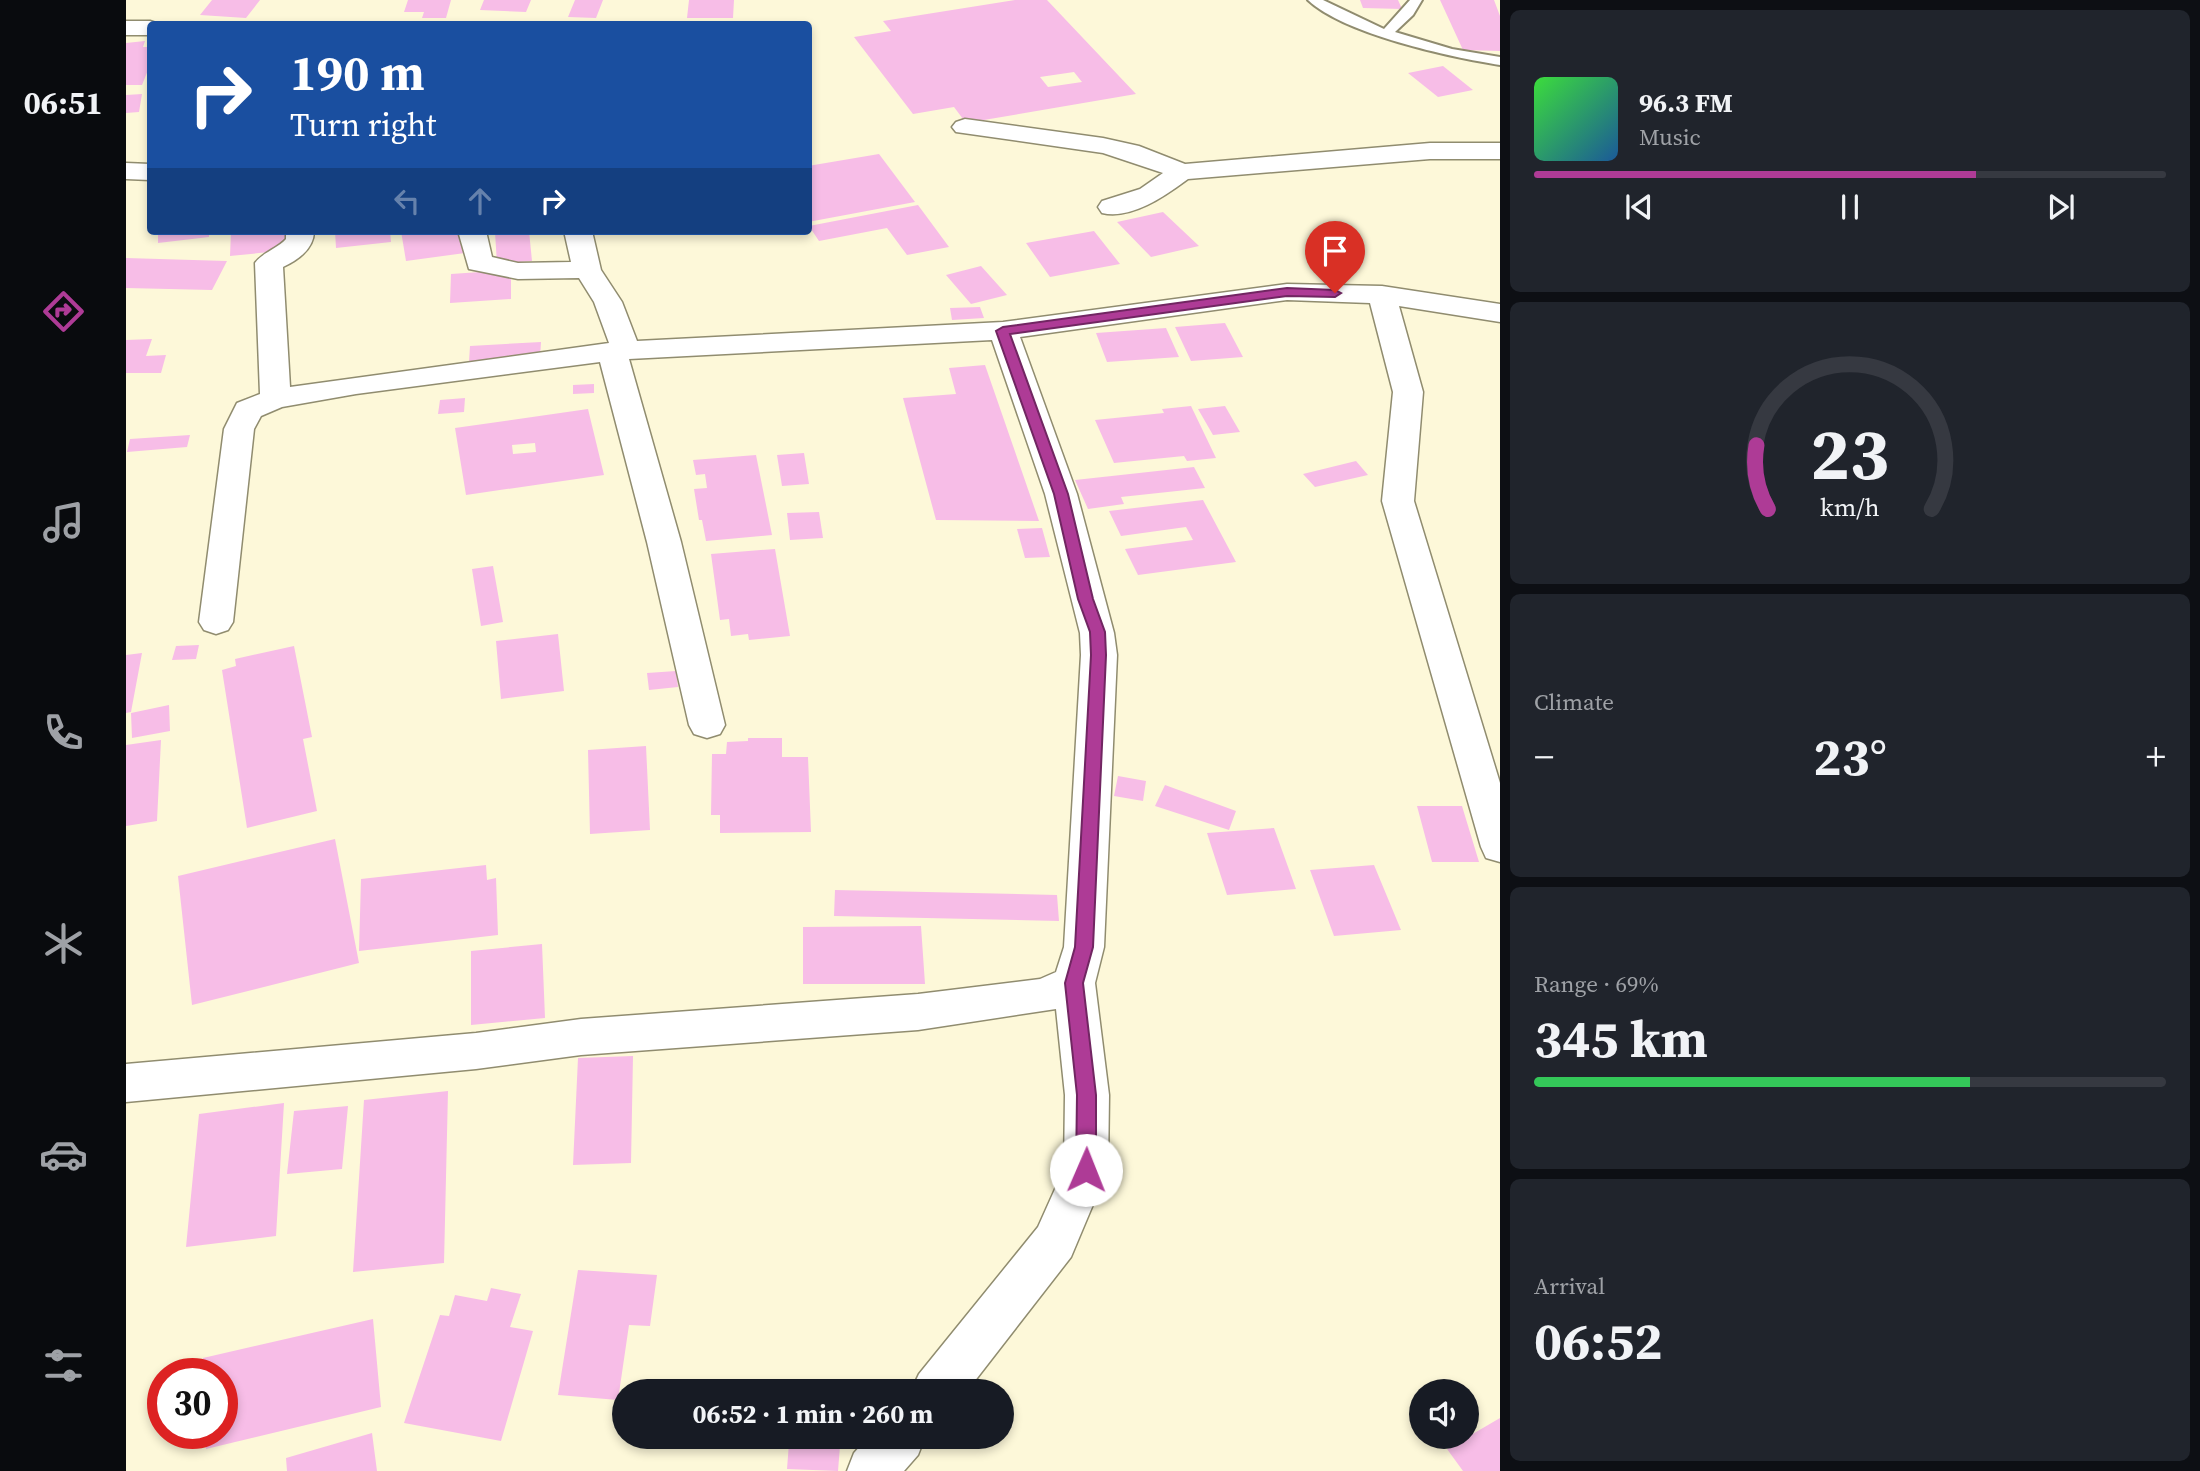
<!DOCTYPE html>
<html lang="en">
<head>
<meta charset="utf-8">
<style>
	body { margin:0; font-family:"Source Serif 4",serif; background:#20242c; color:#f1f3f6; height:100vh; display:flex; flex-direction:column; font-size:26px; white-space:nowrap }
	* { box-sizing:border-box; margin:0 }
	p { font-size:23px; color:#9ea1a6 }
	.icon { flex:none; width:38px; height:38px; fill:none; stroke:currentColor; stroke-width:2; stroke-linecap:round; stroke-linejoin:round }
	.map { position:relative; flex:1; overflow:hidden }
	.panel { display:flex; flex-direction:column; gap:10px; padding:10px; background:#0d0f14; width:700px }
	.panel>* { flex:none }
	.top-card { position:absolute; left:21px; top:21px; width:665px; height:214px; border-radius:7px; box-shadow:0 4px 10px #0003; background:#1a4fa0; color:#fff; overflow:hidden }
	.tools { position:absolute; left:1283px; top:1379px; display:grid; gap:14px }
	.tools a { display:grid; place-items:center; width:70px; height:70px; border-radius:50%; background:#171b24; box-shadow:0 4px 10px #0003; font-size:35px }
	.speed { position:absolute; left:21px; top:1358px; display:flex; gap:14px; font-size:35px; font-weight:700; text-align:center }
	.speed>* { display:grid; place-content:center; width:91px; height:91px; border-radius:50%; background:#171b24; box-shadow:0 4px 10px #0003; line-height:1 }
	.speed .limit { border:10px solid #d22; background:#fff; color:#111 }
	.pin { position:absolute; display:grid; place-items:center; width:60px; height:60px; color:#fff; margin:-72px -30px; border-radius:50% 50% 50% 0; rotate:-45deg; box-shadow:0 0 7px #0007 }
	.pin .icon { rotate:45deg }
	.me { position:absolute; width:77px; margin:-38px; rotate:1deg; stroke-linejoin:round; filter:drop-shadow(0 0 5px #0008) }
	.turn { display:flex; align-items:center; gap:24px; height:147px; padding:0 28px; font-size:32px }
	.turn .icon { width:91px; height:91px; stroke-width:2.5 }
	.turn b { display:block; font-size:49px; line-height:60px }
	.lanes { display:flex; align-items:center; height:66px; padding:0 28px; background:#0003; justify-content:center; gap:35px; direction:ltr }
	.lanes .off { opacity:.35 }
	.big { font-size:52px; font-weight:700; line-height:1.1 }
	.panel .tile { flex:1; display:flex; flex-direction:column; justify-content:center; gap:10px; min-width:0; padding:0 24px; border-radius:10px; background:#20242c }
	.panel .dial { align-items:center; gap:0 }
	.dial svg { height:182px; overflow:visible; fill:none; stroke:#363941; stroke-width:7; stroke-linecap:round; text-anchor:middle }
	.dial text { fill:#f1f3f6; stroke:none }
	.song { display:flex; align-items:center; gap:21px }
	.cover { width:84px; height:84px; border-radius:10px; background:linear-gradient(135deg,hsl(120 70% 55%),hsl(210 70% 35%)) }
	.played { height:7px; border-radius:4px; background:linear-gradient(90deg,#ae3b96 70%,#363941 70%) }
	.keys { display:flex; justify-content:space-around; direction:ltr }
	.heat { display:flex; justify-content:space-between; align-items:center; font-size:38px; direction:ltr }
	.charge { height:10px; border-radius:5px; background:linear-gradient(90deg,#34c759 69%,#363941 0) }
	.trip { position:absolute; left:486px; top:1379px; width:402px; height:70px; border-radius:35px; background:#171b24; box-shadow:0 4px 10px #0003; font-weight:700; line-height:70px; text-align:center }
	main { display:flex; flex:1; min-height:0 }
	.dock { display:flex; flex-direction:column; width:126px; justify-content:space-around; align-items:center; background:#090b0e; color:#9ea1a6 }
	.dock .icon { width:49px; height:49px }
	.dock .current { color:#ae3b96 }
	.dock b { font-size:32px; color:#f1f3f6 }
	.map>svg:first-child { display:block }
	.building { fill:#f7bde7; fill-rule:evenodd }
	.lines { fill:none; stroke-linecap:round; stroke-linejoin:round }
	.service-casing { stroke:#908c6f; stroke-width:4 }
	.minor-casing { stroke:#908c6f; stroke-width:3 }
	.service { fill:#fff; fill-rule:evenodd }
	.minor { fill:#fff; fill-rule:evenodd }
	.route { fill:#ae3b96; stroke:#712662; stroke-width:2 }
</style>
</head>
<body>
<main>
<nav class="dock">
<b>06:51</b>
<svg class="icon current" aria-label="directions" viewBox="0 0 24 24"><path d="M12 3l9 9-9 9-9-9zM9 14v-3h6M13 9l2 2-2 2"/></svg>
<svg class="icon" aria-label="music" viewBox="0 0 24 24"><path d="M9 18V5l10-2v13"/><circle cx="6" cy="18" r="3"/><circle cx="16" cy="16" r="3"/></svg>
<svg class="icon" aria-label="phone" viewBox="0 0 24 24"><path d="M5 4h4l2 5-3 2q2 4 5 5l2-3 5 2v4C11 20 4 13 5 4z"/></svg>
<svg class="icon" aria-label="climate" viewBox="0 0 24 24"><path d="M12 3v18M4 7l16 10M4 17L20 7"/></svg>
<svg class="icon" aria-label="car" viewBox="0 0 24 24"><path d="M5 17H2v-5l4-1 3-4h7l3 4 3 1v5h-3M9 17h6M6 11h13"/><circle cx="7" cy="17" r="2"/><circle cx="17" cy="17" r="2"/></svg>
<svg class="icon" aria-label="filters" viewBox="0 0 24 24"><path d="M4 7h16M4 17h16"/><circle cx="9" cy="7" r="2"/><circle cx="15" cy="17" r="2"/></svg>
</nav>
<div class="map">
<svg width="1374" height="1471" viewBox="0 0 1374 1471">
	<rect width="100%" height="100%" fill="#fdf8d9"/>
	<!-- building -->
	<path class="building" d="M 86,0 L 134,0 L 120,18 L 74,15 Z
		M 282,0 L 325,0 L 320,18 L 296,18 L 298,12 L 278,12 Z
		M 358,0 L 405,0 L 400,12 L 354,10 Z
		M 449,0 L 477,0 L 470,18 L 442,17 Z
		M 563,0 L 608,0 L 607,18 L 561,18 Z
		M 889,0 L 921,0 L 1010,94 L 840,123 L 828,107 L 787,114 L 728,37 L 765,31 L 757,21 ZM 948,72 L 956,82 L 922,87 L 914,77 Z
		M 1234,0 L 1272,0 L 1276,9 L 1237,8 Z
		M 1314,0 L 1368,0 L 1374,16 L 1374,51 L 1337,50 Z
		M 19,41 L 17,47 L 24,47 L 24,65 L 16,85 L 0,85 L 0,43 Z
		M 1317,66 L 1347,90 L 1312,97 L 1282,73 Z
		M 16,94 L 13,112 L 0,113 L 0,95 Z
		M 753,154 L 789,202 L 682,222 L 682,166 Z
		M 792,205 L 823,247 L 781,255 L 761,228 L 693,241 L 683,226 Z
		M 1037,212 L 1073,246 L 1025,257 L 991,222 Z
		M 32,231 L 83,231 L 83,237 L 32,243 Z
		M 105,231 L 164,231 L 164,250 L 104,256 Z
		M 209,231 L 264,231 L 265,242 L 210,248 Z
		M 275,231 L 334,231 L 339,253 L 280,261 Z
		M 403,231 L 406,261 L 371,264 L 369,232 Z
		M 968,231 L 994,264 L 924,277 L 900,243 Z
		M 0,258 L 101,261 L 86,290 L 0,288 Z
		M 855,266 L 881,295 L 845,304 L 820,275 Z
		M 385,270 L 385,299 L 324,303 L 325,274 Z
		M 854,307 L 858,318 L 826,320 L 824,308 Z
		M 1099,323 L 1117,357 L 1065,361 L 1049,327 Z
		M 1040,328 L 1053,357 L 981,362 L 970,333 Z
		M 26,339 L 20,356 L 40,355 L 35,373 L 0,373 L 0,340 Z
		M 415,342 L 414,358 L 343,362 L 344,346 Z
		M 859,365 L 913,521 L 810,520 L 777,398 L 830,394 L 823,368 Z
		M 468,384 L 468,393 L 447,394 L 447,385 Z
		M 339,398 L 338,412 L 312,414 L 314,400 Z
		M 1065,406 L 1090,458 L 1061,461 L 1058,456 L 988,463 L 969,420 L 1038,413 L 1036,409 Z
		M 1099,406 L 1114,432 L 1087,435 L 1072,409 Z
		M 462,409 L 478,475 L 340,495 L 329,428 ZM 409,443 L 410,452 L 387,454 L 386,445 Z
		M 64,435 L 61,447 L 1,452 L 4,439 Z
		M 678,453 L 683,484 L 656,486 L 651,455 Z
		M 630,455 L 646,535 L 580,541 L 576,520 L 573,520 L 568,489 L 581,488 L 579,474 L 570,475 L 567,460 Z
		M 1230,461 L 1242,475 L 1189,487 L 1177,474 Z
		M 1068,467 L 1079,488 L 995,497 L 998,504 L 962,509 L 949,480 Z
		M 1077,500 L 1110,562 L 1012,575 L 999,549 L 1067,540 L 1060,527 L 995,536 L 983,511 Z
		M 693,512 L 697,538 L 664,540 L 661,513 Z
		M 916,528 L 924,557 L 899,558 L 891,529 Z
		M 649,549 L 664,636 L 623,640 L 622,634 L 605,636 L 603,619 L 594,620 L 585,554 Z
		M 367,566 L 377,622 L 355,626 L 346,569 Z
		M 432,634 L 438,691 L 375,699 L 370,641 Z
		M 73,645 L 70,659 L 46,660 L 50,646 Z
		M 168,646 L 186,737 L 177,739 L 191,811 L 121,828 L 96,670 L 110,666 L 109,659 Z
		M 16,653 L 5,712 L 0,713 L 0,655 Z
		M 550,671 L 552,687 L 523,690 L 521,673 Z
		M 43,705 L 44,731 L 6,738 L 5,713 Z
		M 622,738 L 656,738 L 656,757 L 682,757 L 685,832 L 594,833 L 594,815 L 585,815 L 586,754 L 600,754 L 601,742 L 622,741 Z
		M 35,740 L 31,821 L 0,826 L 0,745 Z
		M 520,746 L 524,830 L 464,834 L 462,750 Z
		M 992,776 L 1020,781 L 1017,801 L 988,796 Z
		M 1039,785 L 1110,811 L 1103,830 L 1029,806 Z
		M 1291,806 L 1336,806 L 1353,862 L 1306,862 Z
		M 1148,828 L 1170,889 L 1101,895 L 1081,833 Z
		M 209,839 L 233,963 L 66,1005 L 52,876 Z
		M 360,865 L 361,880 L 370,878 L 372,935 L 233,951 L 235,879 Z
		M 1248,865 L 1275,930 L 1208,936 L 1184,870 Z
		M 709,890 L 931,895 L 933,921 L 708,916 Z
		M 795,926 L 799,984 L 677,984 L 677,927 Z
		M 416,944 L 419,1018 L 345,1025 L 345,951 Z
		M 507,1056 L 505,1163 L 447,1165 L 452,1058 Z
		M 322,1091 L 318,1263 L 227,1272 L 238,1100 Z
		M 158,1103 L 150,1236 L 60,1247 L 73,1114 Z
		M 222,1106 L 216,1169 L 161,1174 L 168,1111 Z
		M 452,1270 L 531,1275 L 524,1326 L 503,1325 L 492,1400 L 432,1395 Z
		M 365,1288 L 395,1294 L 384,1327 L 407,1331 L 375,1441 L 278,1423 L 314,1315 L 323,1316 L 329,1295 L 361,1301 Z
		M 247,1319 L 255,1407 L 80,1449 L 79,1433 L 96,1433 L 96,1374 L 78,1374 L 77,1358 Z
		M 1374,1418 L 1374,1471 L 1337,1471 L 1321,1449 Z
		M 246,1433 L 251,1471 L 161,1471 L 160,1458 Z
		M 663,1443 L 714,1446 L 712,1471 L 661,1469 Z"/>
	<g class="lines">
		<!-- service casing -->
		<g class="service-casing">
			<path id="service" d="M 1182,0 L 1197,0 L 1258,29 L 1284,0 L 1296,0 L 1287,15 L 1269,32 L 1326,49 L 1374,57 L 1374,65 C 1324,57 1218,34 1182,0 Z"/>
		</g>
		<!-- minor casing -->
		<g class="minor-casing">
			<path id="minor" d="M 0,21 L 24,21 L 33,24 L 24,24 L 24,35 L 0,35 Z
				M 839,119 L 977,138 L 1013,146 L 1059,164 L 1304,143 L 1374,143 L 1374,159 L 1304,159 L 1062,179 C 1039,196 1005,220 976,213 L 972,207 L 976,201 L 1014,189 L 1037,173 L 977,153 L 830,132 L 826,127 L 830,122 Z
				M 0,163 L 24,164 L 24,180 L 0,179 Z
				M 160,231 L 188,231 C 188,249 172,260 157,267 L 164,387 L 483,343 L 468,302 L 453,278 L 392,279 L 343,269 L 332,231 L 360,231 L 366,257 L 392,263 L 445,262 L 438,231 L 466,231 L 475,270 L 496,302 L 511,341 L 877,322 L 1161,284 L 1256,286 L 1374,304 L 1374,322 L 1273,306 L 1297,392 L 1288,501 L 1374,783 L 1374,862 L 1360,858 L 1355,847 L 1256,501 L 1267,392 L 1244,303 L 1161,300 L 894,337 L 951,494 L 988,633 L 991,655 L 978,947 L 969,983 L 983,1095 L 982,1169 L 945,1257 L 841,1391 L 785,1391 L 793,1374 L 912,1227 L 938,1169 L 939,1095 L 930,1009 L 792,1030 L 455,1055 L 350,1069 L 0,1102 L 0,1064 L 350,1033 L 455,1019 L 792,994 L 914,979 L 930,972 L 938,947 L 955,655 L 954,633 L 919,494 L 866,340 L 503,359 L 555,542 L 599,725 L 594,734 L 581,738 L 568,734 L 563,725 L 521,542 L 474,362 L 230,394 L 156,407 L 135,416 L 128,429 L 107,622 L 102,630 L 90,634 L 78,630 L 73,622 L 98,429 L 111,403 L 134,394 L 129,263 C 137,252 151,249 160,239 Z
				M 742,1437 L 799,1437 L 792,1455 L 778,1471 L 721,1471 L 728,1453 Z"/>
		</g>
		<!-- service -->
		<use href="#service" class="service"/>
		<!-- minor -->
		<use href="#minor" class="minor"/>
	</g>
	<!-- route -->
	<path class="route" d="M 1161,288 L 1209,290 L 1215,293 L 1209,297 L 1161,296 L 884,334 L 942,494 L 967,599 L 979,632 L 980,655 L 967,947 L 957,983 L 970,1095 L 970,1170 L 967,1176 L 960,1178 L 953,1176 L 950,1170 L 951,1095 L 939,983 L 949,947 L 965,655 L 964,632 L 952,599 L 928,494 L 870,331 L 877,327 Z"/>
</svg>
<div class="tools">
<a><svg class="icon" aria-label="sound" viewBox="0 0 24 24"><path d="M4 9h4l5-4v14l-5-4H4zM17 9q2 3 0 6"/></svg></a>
</div>
<div class="speed"><div class="limit">30</div></div>
<div class="pin" style="left:1209px;top:293px;background:#d93025"><svg class="icon" aria-label="arrive" viewBox="0 0 24 24"><path d="M6 21V4h12l-3 4 3 4H6"/></svg></div>
<svg class="me" style="left:960px;top:1170px" viewBox="-20 -20 40 40"><circle r="19" fill="#fff"/><path d="M0-13L10 11 0 6-10 11z" fill="#ae3b96"/></svg>
<div class="trip">06:52 · 1 min · 260 m</div>
<div class="top-card">
<div class="turn"><svg class="icon" aria-label="right" viewBox="0 0 24 24"><path d="M7 20v-9h11M14 6l5 5-5 5"/></svg><div><b>190 m</b>Turn right</div></div>
<div class="lanes"><svg class="icon off" aria-label="left" viewBox="0 0 24 24"><path d="M17 20v-9H6M10 6l-5 5 5 5"/></svg><svg class="icon off" aria-label="ahead" viewBox="0 0 24 24"><path d="M12 20V5M6 11l6-6 6 6"/></svg><svg class="icon" aria-label="right" viewBox="0 0 24 24"><path d="M7 20v-9h11M14 6l5 5-5 5"/></svg></div>
</div>
</div>
<section class="panel">
<div class="tile">
<div class="song"><i class="cover"></i><div><b>96.3 FM</b><p>Music</p></div></div>
<div class="played"></div>
<div class="keys"><svg class="icon" aria-label="previous" viewBox="0 0 24 24"><path d="M18 5L8 12l10 7zM5 5v14"/></svg><svg class="icon" aria-label="pause" viewBox="0 0 24 24"><path d="M8 5v14M16 5v14"/></svg><svg class="icon" aria-label="next" viewBox="0 0 24 24"><path d="M6 5l10 7-10 7zM19 5v14"/></svg></div>
</div>
<div class="tile dial"><svg viewBox="0 0 100 80">
<path d="M14 69A42 42 0 1 1 86 69"/>
<path d="M14 69A42 42 0 0 1 9 41" stroke="#ae3b96"/>
<text x="50" y="56" font-size="32" font-weight="700">23</text>
<text x="50" y="72" font-size="11">km/h</text>
</svg></div>
<div class="tile"><p>Climate</p>
<div class="heat"><a>−</a><b class="big">23°</b><a>+</a></div>
</div>
<div class="tile"><p>Range · 69%</p><b class="big">345 km</b><div class="charge"></div></div>
<div class="tile"><p>Arrival</p><b class="big">06:52</b></div>
</section>
</main>
</body>
</html>
